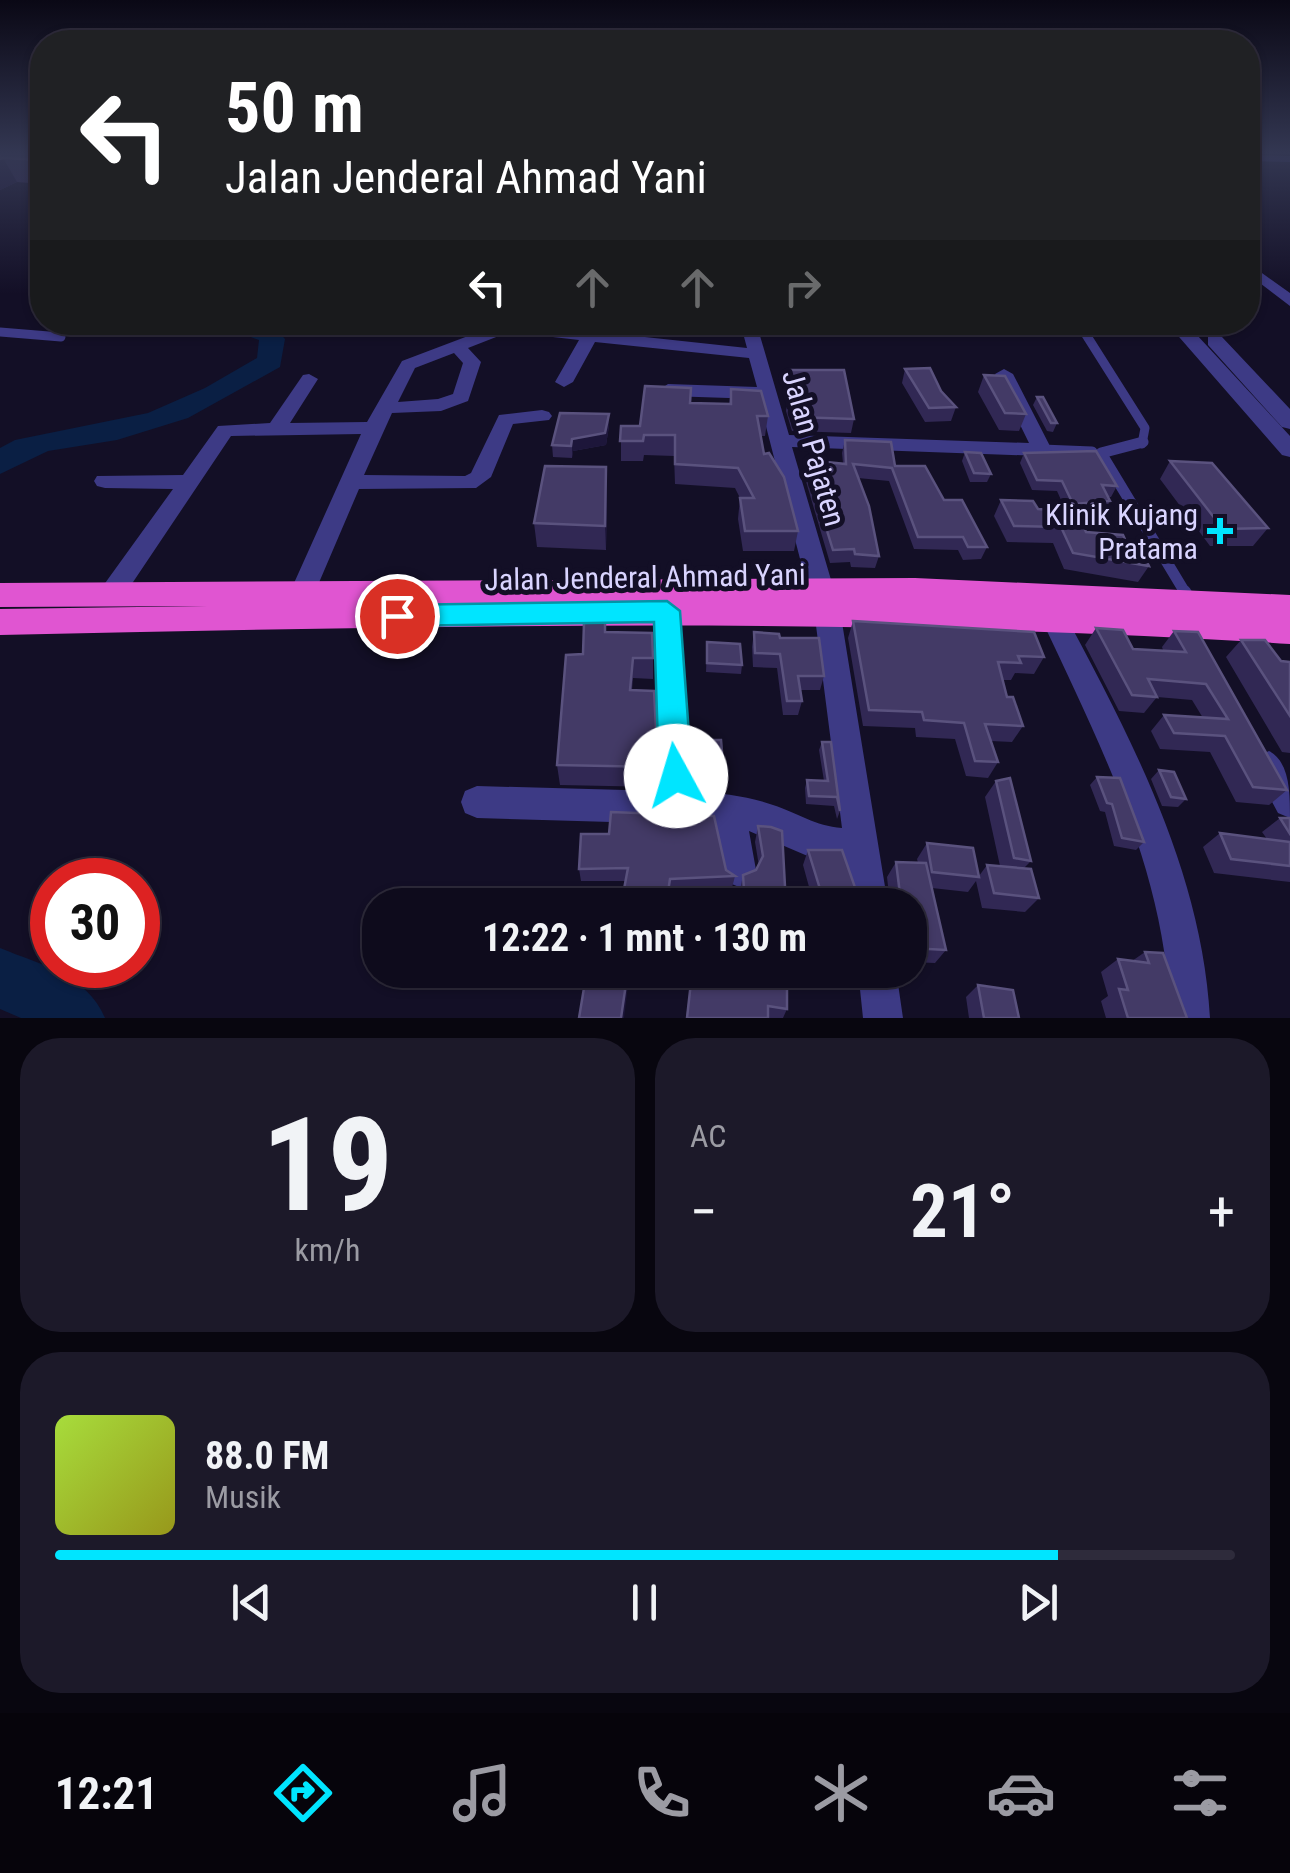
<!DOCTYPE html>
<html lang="id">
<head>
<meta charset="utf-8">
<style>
	body { margin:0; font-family:"Roboto Condensed",sans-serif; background:#1c1929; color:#f1f3f6; height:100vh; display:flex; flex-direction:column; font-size:38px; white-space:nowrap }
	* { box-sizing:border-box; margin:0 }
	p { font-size:32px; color:#9b9ba3 }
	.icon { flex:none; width:55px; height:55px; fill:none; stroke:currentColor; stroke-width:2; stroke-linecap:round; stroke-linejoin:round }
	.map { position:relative; height:1018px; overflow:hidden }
	.panel { display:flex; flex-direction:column; gap:20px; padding:20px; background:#08060f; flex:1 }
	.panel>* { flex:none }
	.hud { position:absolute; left:30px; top:30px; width:1230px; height:305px; border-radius:40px; box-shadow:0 2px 8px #0004,0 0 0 2px #2e2b3b; background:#202124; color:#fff; overflow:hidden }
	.speed { position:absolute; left:30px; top:858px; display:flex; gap:20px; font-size:50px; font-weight:700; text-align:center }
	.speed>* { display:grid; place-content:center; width:130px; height:130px; border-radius:50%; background:#0e0b1c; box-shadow:0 2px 8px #0004,0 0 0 2px #2e2b3b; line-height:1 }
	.speed .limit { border:15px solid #d22; background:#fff; color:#111 }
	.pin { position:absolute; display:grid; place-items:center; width:85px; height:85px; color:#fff; margin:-42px; border:5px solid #fff; border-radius:50%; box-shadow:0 2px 10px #0007 }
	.me { position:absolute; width:110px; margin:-55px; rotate:354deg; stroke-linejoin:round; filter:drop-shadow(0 0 8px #0008) }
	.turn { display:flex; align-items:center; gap:35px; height:210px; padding:0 30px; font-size:45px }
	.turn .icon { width:130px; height:130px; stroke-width:2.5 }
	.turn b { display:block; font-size:70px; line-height:85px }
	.lanes { display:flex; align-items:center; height:95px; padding:0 30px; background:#0003; justify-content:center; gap:50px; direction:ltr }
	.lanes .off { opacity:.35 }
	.big { font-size:75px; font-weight:700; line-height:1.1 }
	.panel .widget { flex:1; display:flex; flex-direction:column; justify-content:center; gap:15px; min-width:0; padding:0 35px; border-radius:40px; background:#1c1929 }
	.panel .dial { align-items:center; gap:0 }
	.dial b { font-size:130px; line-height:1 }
	.song { display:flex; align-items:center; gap:30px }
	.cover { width:120px; height:120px; border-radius:15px; background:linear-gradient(135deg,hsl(80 70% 55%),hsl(60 70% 35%)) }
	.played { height:10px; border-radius:5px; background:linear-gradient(90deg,#00e5ff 85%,#2e2b3b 85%) }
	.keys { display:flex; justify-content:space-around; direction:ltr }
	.heat { display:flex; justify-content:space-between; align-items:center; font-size:55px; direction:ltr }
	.panel .tiles { flex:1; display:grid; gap:20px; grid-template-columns:1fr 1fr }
	.widget:last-child { grid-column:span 2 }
	.trip { position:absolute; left:362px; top:888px; width:565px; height:100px; border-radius:40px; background:#0e0b1c; box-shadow:0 2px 8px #0004,0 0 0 2px #2e2b3b; font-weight:700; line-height:100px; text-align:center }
	.menu { display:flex; height:160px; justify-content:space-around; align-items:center; background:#06040b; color:#9b9ba3 }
	.menu .icon { width:70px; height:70px }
	.menu .current { color:#00e5ff }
	.menu b { font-size:45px; color:#f1f3f6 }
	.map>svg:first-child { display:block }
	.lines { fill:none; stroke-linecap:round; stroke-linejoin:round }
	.river { fill:#0a1f44; fill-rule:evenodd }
	.service-far2 { stroke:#3d3a85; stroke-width:9 }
	.service-far1 { stroke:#3d3a85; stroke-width:11 }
	.service { stroke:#3d3a85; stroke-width:14 }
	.minor { fill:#3d3a85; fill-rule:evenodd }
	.tertiary { fill:#3d3a85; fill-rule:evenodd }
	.trunk { fill:#e055d1; fill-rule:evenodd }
	.wall { fill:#312854 }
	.shaded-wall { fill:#1d163a }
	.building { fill:#433a66; stroke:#5a527e; stroke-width:2.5 }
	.route { fill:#00e5ff; stroke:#0095a6; stroke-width:2.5 }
	.poi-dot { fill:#00e5ff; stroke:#130f26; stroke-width:4 }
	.labels { text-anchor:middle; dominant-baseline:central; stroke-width:10; stroke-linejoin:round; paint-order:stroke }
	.street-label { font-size:30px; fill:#d9d4ff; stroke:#130f26 }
	.poi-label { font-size:30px; fill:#d9d4ff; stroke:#130f26; text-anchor:end }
</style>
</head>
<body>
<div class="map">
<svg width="1290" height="1018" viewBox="0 0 1290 1018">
	<rect width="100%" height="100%" fill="#130f26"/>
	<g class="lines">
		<!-- river -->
		<path class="river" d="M 231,322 L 271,324 L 285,339 L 280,367 L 188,418 L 117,440 L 48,451 L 0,474 L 0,448 L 15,440 L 148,413 L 205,388 L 257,358 L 259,340 L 235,331 Z
			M 382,322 L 485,322 C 473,334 394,334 382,322 Z
			M 0,948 C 41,965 87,975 105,1018 L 21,1018 L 0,1009 Z"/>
		<!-- service-far2 -->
		<path class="service-far2" d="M 1078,322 L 1145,428 L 1142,444
			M 0,332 L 61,337"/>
		<!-- service-far1 -->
		<path class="service-far1" d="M 1143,442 L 1101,453 L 1186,594
			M 1042,450 L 1092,452"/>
		<!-- service -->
		<path class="service" d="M 1184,592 L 1189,600"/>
		<!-- minor -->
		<path class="minor" d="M 1248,155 L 1290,156 L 1290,162 L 1248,161 Z
			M 1248,263 L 1290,293 L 1290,306 L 1248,274 Z
			M 505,322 L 747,348 L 740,322 L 756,322 L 789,435 L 1029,443 L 995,374 L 1004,369 L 1013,374 L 1052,450 L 1042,456 L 792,447 L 834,590 L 830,597 L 812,597 L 808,590 L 759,399 L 668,396 L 659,390 L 668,384 L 757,387 L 749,358 L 595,342 L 573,382 L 564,387 L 555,382 L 579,340 L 509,332 L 468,348 L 481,362 L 468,401 L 441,411 L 392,413 L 364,475 L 465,476 L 471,473 L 499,415 L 542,410 L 549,412 L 552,416 L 549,420 L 513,424 L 491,477 L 476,488 L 359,489 L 312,599 L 294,599 L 290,592 L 361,434 L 231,436 L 121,600 L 103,600 L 99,593 L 103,586 L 173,489 L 105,488 L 97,486 L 94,481 L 97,476 L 183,475 L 218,426 L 270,423 L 303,375 L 309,374 L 318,379 L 290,423 L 367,422 L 402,361 ZM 454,353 L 463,363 L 453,394 L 438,399 L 398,402 L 415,368 Z
			M 928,322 L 944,322 L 944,324 L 936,329 Z
			M 827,600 L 836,603 L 840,610 L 888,905 L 852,905 L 846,862 L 817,860 L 749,831 L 756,870 L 751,882 L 739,887 L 727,882 L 715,825 L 477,818 L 465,813 L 461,802 L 465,791 L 477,786 L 661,791 L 654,611 L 658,604 L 667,601 L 676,604 L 680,611 L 687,747 L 694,792 C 722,793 747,796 773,805 C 798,813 815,826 842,828 L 814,610 L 818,603 Z
			M 1053,606 L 1062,609 C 1130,736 1202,871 1210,1018 L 1170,1018 C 1167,873 1100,745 1040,616 L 1044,609 Z
			M 1269,751 C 1290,762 1290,793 1290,818 L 1278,813 L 1253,766 L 1258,756 Z
			M 858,970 L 896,970 L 903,1018 L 863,1018 Z"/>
		<!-- tertiary -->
		<path class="tertiary" d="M 1166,322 L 1185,322 L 1290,436 L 1290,457 L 1282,455 Z
			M 1215,335 L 1222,337 L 1290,409 L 1290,429 L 1282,427 L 1208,345 L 1208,337 Z"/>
		<!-- trunk -->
		<path class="trunk" d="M 915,578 L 1290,595 L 1290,644 C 860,616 431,626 0,635 L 0,609 L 207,606 L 0,607 L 0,583 Z"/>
	</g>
	<!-- wall -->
	<path class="wall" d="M 0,152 L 42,152 L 42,184 L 17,182 L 0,190 Z
		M 905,369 L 941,391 L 956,407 L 951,421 L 925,422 L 902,383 Z
		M 790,370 L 854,419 L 851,433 L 792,431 L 786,411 L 788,397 L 791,397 L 788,383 Z
		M 984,375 L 1026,414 L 1019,431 L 999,430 L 978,392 Z
		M 731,389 L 768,416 L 765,436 L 761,436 L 764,454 L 798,531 L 794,551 L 743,551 L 738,519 L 740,498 L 735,488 L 675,484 L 674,456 L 644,455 L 643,461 L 621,461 L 621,426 L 640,426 L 690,403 L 729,404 Z
		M 1037,397 L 1057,423 L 1053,432 L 1047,431 L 1033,405 Z
		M 609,426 L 606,445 L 573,451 L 572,458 L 553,457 L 552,445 Z
		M 845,440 L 895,466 L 944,500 L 987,547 L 981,559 L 963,560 L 958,550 L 914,549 L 889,481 L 858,478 L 879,556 L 875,568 L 851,567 L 850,562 L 830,563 L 805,478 L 805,472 L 808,460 L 843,463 L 842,453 Z
		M 965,452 L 991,474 L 987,482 L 970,482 L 962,461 Z
		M 1024,453 L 1117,486 L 1111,497 L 1108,497 L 1110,501 L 1104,512 L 1078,514 L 1086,532 L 1128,546 L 1149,566 L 1138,582 L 1064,569 L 1053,543 L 1007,542 L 994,516 L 1001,500 L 1038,509 L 1066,511 L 1057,491 L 1032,490 L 1020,463 Z
		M 1170,461 L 1268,528 L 1253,546 L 1210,546 L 1160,479 Z
		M 607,491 L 606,550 L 537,547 L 534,523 Z
		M 853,621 L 1044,657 L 1034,674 L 1015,673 L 1011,680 L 1003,680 L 1007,697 L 1023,726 L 1012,742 L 991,741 L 998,762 L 988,778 L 966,776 L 955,739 L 916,737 L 915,728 L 863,726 L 848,638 Z
		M 1096,628 L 1133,649 L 1163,650 L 1162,647 L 1174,631 L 1287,790 L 1269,805 L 1236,802 L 1210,752 L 1160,749 L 1151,731 L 1164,715 L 1203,718 L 1192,700 L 1157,697 L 1144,713 L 1119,711 L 1085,645 Z
		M 606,632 L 653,658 L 653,679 L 633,678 L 632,690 L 658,767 L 657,787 L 560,785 L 557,765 L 583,654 Z
		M 754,632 L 780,638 L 824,676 L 820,690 L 800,690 L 802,701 L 798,715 L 783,715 L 777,668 L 753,667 L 752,647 Z
		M 1241,640 L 1281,661 L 1290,662 L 1290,753 L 1282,752 L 1226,657 Z
		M 707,642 L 742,665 L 741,674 L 706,672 Z
		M 696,740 L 724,774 L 722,790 L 697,788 L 694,757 Z
		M 822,742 L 840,811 L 837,819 L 834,806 L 806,804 L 805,788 L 807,780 L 824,781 L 819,750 Z
		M 1159,770 L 1186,799 L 1178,807 L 1162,806 L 1151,779 Z
		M 1097,777 L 1144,842 L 1136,850 L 1114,846 L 1105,812 L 1100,811 L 1090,785 Z
		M 996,781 L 1031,861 L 1024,868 L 1039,898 L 1025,912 L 982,908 L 976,881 L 968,892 L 932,888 L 946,950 L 935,963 L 910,962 L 910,905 L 814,905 L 803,865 L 808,850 L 859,899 L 889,895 L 887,877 L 896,862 L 918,863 L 917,859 L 927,843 L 979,876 L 987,865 L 1000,866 L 985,797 Z
		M 1280,818 L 1290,818 L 1290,882 L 1214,873 L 1203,847 L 1220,833 L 1267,839 L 1262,832 Z
		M 758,826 L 786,905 L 741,905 L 740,890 L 743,875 L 756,870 L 759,866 L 755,842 Z
		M 581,834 L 735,876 L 732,888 L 670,891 L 668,905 L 621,905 L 626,881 L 581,881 L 579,869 Z
		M 1145,952 L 1187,1018 L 1106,1018 L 1101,1001 L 1108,996 L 1101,972 L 1118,959 L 1132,961 Z
		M 692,973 L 787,1009 L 783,1018 L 686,1018 Z
		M 978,985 L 1019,1018 L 969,1018 L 966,997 Z"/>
	<!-- shaded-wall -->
	<path class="shaded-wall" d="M 3,158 L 17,182 L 0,190 L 0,159 Z
		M 609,414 L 609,426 L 606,445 L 573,451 L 572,458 L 572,439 Z
		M 606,467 L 607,491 L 606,550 L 605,526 Z
		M 628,970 L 630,970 L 624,1018 L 621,1018 Z"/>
	<!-- building -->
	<path class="building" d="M 0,152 L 42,152 L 42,160 L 3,158 L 0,159 Z
		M 930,368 L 941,391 L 956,407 L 929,408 L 905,369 Z
		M 790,370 L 844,370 L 854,419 L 794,417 L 788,397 L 797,397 Z
		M 984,375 L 1005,376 L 1026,414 L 1005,413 Z
		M 645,386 L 691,388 L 690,403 L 731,404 L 731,389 L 761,391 L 768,416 L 757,416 L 764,454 L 769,453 L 784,477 L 798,531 L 745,531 L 740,498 L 754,498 L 738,468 L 675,464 L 675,435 L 644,435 L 643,441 L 620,441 L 621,426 L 640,426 Z
		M 1037,397 L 1043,397 L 1057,423 L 1051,423 Z
		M 560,413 L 609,414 L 605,433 L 572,439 L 571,446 L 552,445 Z
		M 845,440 L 891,442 L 895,466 L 925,466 L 944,500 L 962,500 L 987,547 L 968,547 L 963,537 L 918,537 L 892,468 L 853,464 L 869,506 L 879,556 L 855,554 L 854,549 L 833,550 L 807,466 L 808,460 L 846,464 Z
		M 1096,451 L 1117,486 L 1102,485 L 1110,501 L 1073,504 L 1062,481 L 1037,480 L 1024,453 Z
		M 965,452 L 981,453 L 991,474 L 974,473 Z
		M 1170,461 L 1212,463 L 1268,528 L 1223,529 Z
		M 545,466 L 606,467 L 605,526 L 534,523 Z
		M 1001,500 L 1033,501 L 1038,509 L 1077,512 L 1086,532 L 1123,535 L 1128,546 L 1140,547 L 1149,566 L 1073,553 L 1061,527 L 1014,526 Z
		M 853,621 L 1034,632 L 1044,657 L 1018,656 L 1021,663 L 998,662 L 1007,697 L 1013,697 L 1023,726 L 985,724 L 998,762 L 975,761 L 964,723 L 924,720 L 922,712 L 869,710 Z
		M 605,622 L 605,632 L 652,633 L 653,658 L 633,658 L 630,690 L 654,691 L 658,767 L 557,765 L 566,655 L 583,654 L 584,623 Z
		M 1096,628 L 1123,630 L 1133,649 L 1186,652 L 1174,631 L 1198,632 L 1287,790 L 1253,787 L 1225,736 L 1174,733 L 1164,715 L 1228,719 L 1206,684 L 1148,679 L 1157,697 L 1132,695 Z
		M 754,632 L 779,634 L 780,638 L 819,638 L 824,676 L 798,676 L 802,701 L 787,701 L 780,654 L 755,653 Z
		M 1241,640 L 1265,640 L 1281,661 L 1290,662 L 1290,716 Z
		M 707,642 L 740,644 L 742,665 L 707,663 Z
		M 696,740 L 721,740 L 724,774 L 699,772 Z
		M 822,742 L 831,742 L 840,811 L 837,797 L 809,796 L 807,780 L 828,781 Z
		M 1159,770 L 1174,772 L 1186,799 L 1171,797 Z
		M 1097,777 L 1120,778 L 1144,842 L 1122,838 L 1112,804 L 1107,803 Z
		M 1010,778 L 1031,861 L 1014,858 L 996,781 Z
		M 611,812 L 714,816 L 726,870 L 735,876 L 670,879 L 666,905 L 621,905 L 628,868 L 579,869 L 581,834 L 609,834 Z
		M 1280,818 L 1290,818 L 1290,834 Z
		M 758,826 L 771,827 L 782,831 L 786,905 L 745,905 L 743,875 L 756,870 L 763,856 Z
		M 1220,833 L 1290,842 L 1290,866 L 1231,859 Z
		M 927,843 L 973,848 L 979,877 L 932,872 Z
		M 808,850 L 842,850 L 859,899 L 900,894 L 896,862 L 926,863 L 946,950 L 910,948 L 910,905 L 825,905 Z
		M 987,865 L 1031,869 L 1039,898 L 994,893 Z
		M 1145,952 L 1163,953 L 1187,1018 L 1128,1018 L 1119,989 L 1128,990 L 1118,959 L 1149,963 Z
		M 587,970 L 628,970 L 621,1018 L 579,1018 Z
		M 692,973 L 787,989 L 787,1009 L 768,1006 L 768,1018 L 687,1018 Z
		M 978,985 L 1013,990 L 1019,1018 L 984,1018 Z"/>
	<!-- sky -->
	<linearGradient id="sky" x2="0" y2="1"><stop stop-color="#0a0815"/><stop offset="0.52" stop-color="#333752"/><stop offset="1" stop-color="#333752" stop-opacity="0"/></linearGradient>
	<rect width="1290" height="294" fill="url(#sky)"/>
	<!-- route -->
	<path class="route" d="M 667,601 L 680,611 L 692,776 L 687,787 L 676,791 L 664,787 L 659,776 L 654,622 L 397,626 L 384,616 L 397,605 Z"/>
	<!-- markers -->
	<path class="poi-dot" d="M1215 516h10v10h10v10h-10v10h-10v-10h-10v-10h10z"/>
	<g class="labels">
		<!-- street labels -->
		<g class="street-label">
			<text transform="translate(814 448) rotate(74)">Jalan Pajaten</text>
			<text transform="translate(645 577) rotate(-1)">Jalan Jenderal Ahmad Yani</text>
		</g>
		<!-- poi labels -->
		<g class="poi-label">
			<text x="1198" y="514">Klinik Kujang<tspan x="1198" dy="34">Pratama</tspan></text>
		</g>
	</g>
</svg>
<div class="speed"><div class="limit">30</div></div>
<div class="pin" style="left:397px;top:616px;background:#d93025"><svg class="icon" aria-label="arrive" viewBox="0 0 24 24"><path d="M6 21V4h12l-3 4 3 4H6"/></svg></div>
<svg class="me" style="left:676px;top:776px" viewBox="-20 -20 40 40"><circle r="19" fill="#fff"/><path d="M0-13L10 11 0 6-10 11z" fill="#00e5ff"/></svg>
<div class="trip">12:22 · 1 mnt · 130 m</div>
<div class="hud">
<div class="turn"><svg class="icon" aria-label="left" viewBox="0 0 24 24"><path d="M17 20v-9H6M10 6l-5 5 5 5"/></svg><div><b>50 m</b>Jalan Jenderal Ahmad Yani</div></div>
<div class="lanes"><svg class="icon" aria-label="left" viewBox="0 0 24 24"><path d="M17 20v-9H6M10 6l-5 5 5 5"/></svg><svg class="icon off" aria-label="ahead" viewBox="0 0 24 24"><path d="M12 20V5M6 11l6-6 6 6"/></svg><svg class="icon off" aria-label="ahead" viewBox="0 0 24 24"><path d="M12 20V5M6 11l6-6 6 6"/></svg><svg class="icon off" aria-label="right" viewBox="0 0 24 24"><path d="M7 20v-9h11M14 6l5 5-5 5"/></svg></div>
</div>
</div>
<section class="panel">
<div class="tiles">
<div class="widget dial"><b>19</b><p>km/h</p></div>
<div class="widget"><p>AC</p>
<div class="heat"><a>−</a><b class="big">21°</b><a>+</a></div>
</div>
<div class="widget">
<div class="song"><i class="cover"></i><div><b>88.0 FM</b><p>Musik</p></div></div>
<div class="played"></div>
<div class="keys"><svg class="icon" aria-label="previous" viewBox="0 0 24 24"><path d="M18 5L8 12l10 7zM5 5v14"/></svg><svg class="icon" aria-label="pause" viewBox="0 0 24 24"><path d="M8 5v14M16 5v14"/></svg><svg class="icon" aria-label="next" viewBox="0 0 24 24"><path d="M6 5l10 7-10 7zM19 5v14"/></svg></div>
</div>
</div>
</section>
<nav class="menu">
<b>12:21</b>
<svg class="icon current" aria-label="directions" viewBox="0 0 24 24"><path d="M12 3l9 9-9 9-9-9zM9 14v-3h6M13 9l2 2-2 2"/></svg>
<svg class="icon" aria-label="music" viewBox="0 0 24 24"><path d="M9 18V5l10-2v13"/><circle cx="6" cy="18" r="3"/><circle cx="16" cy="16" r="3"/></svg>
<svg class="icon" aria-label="phone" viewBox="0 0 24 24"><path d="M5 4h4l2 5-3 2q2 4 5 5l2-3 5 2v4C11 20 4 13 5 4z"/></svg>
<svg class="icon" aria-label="climate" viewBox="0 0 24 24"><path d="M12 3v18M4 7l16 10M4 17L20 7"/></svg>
<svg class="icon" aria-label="car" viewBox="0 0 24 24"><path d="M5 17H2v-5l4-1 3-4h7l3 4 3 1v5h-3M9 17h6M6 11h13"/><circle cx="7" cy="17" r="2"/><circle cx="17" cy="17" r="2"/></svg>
<svg class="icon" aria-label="filters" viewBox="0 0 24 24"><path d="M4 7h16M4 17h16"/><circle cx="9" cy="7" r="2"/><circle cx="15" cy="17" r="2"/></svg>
</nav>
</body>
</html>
